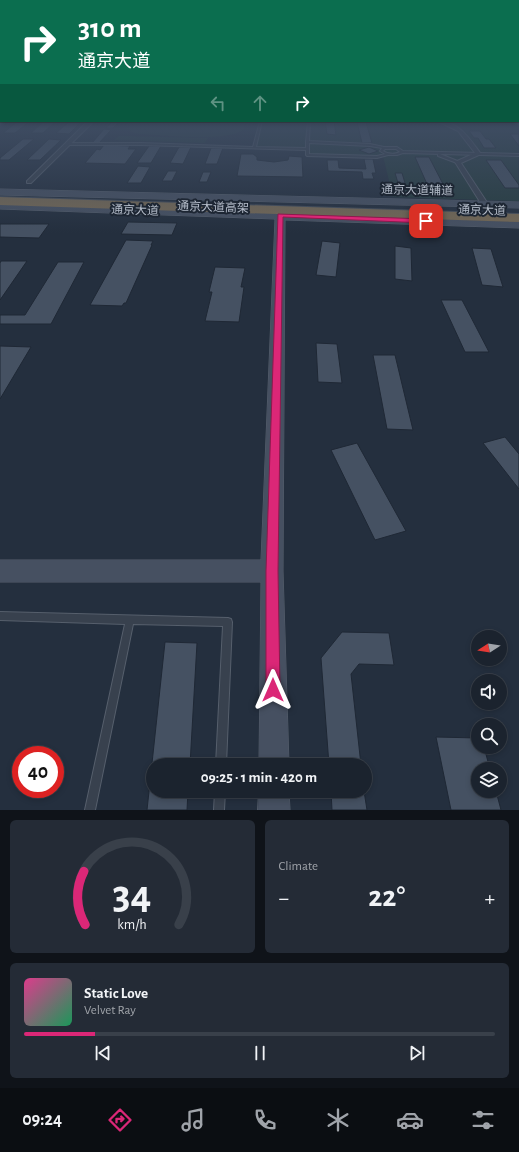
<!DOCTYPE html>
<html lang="en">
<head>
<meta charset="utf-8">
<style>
	body { margin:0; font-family:"Alegreya Sans","Noto Sans SC",sans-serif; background:#242b36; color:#f1f3f6; height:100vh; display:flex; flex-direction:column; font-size:15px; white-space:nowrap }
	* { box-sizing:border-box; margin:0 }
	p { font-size:13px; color:#a0a4aa }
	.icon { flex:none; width:22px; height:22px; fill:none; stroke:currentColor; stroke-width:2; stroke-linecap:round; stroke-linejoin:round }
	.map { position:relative; height:810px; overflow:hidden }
	.drawer { display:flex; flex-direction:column; gap:10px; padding:10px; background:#0f1319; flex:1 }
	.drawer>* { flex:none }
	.top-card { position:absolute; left:0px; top:0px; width:519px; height:122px; box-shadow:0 2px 6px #0003,0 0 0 1px #39404a; background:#0b6e4f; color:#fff; overflow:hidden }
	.needle { width:26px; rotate:258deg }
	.buttons { position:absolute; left:471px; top:630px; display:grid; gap:8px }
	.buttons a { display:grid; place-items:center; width:36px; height:36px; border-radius:50%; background:#1b232e; box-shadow:0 2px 6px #0003,0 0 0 1px #39404a; font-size:20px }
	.speed { position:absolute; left:12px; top:746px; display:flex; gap:8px; font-size:20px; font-weight:700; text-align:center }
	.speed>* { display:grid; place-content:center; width:52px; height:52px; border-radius:50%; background:#1b232e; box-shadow:0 2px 6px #0003,0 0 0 1px #39404a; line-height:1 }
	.speed .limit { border:6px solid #d22; background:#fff; color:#111 }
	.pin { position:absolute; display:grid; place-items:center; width:34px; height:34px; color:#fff; margin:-17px; border-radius:8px; box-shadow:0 2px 6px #0006 }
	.me { position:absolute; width:44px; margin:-22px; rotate:0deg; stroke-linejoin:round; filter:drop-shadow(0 0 3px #0008) }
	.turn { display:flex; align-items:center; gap:14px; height:84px; padding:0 12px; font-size:18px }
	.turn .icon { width:52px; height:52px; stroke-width:2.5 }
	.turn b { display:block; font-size:28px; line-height:34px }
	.lanes { display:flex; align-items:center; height:38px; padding:0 12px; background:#0003; justify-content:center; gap:20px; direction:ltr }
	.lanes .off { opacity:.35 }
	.big { font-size:30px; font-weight:700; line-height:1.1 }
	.drawer .widget { flex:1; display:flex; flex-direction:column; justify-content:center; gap:6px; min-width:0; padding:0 14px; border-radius:6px; background:#242b36 }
	.drawer .dial { align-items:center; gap:0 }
	.dial svg { height:104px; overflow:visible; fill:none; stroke:#39404a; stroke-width:7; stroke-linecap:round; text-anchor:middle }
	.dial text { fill:#f1f3f6; stroke:none }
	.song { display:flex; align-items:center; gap:12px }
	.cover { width:48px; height:48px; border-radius:6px; background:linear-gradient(135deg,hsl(330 70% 55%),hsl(150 70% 35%)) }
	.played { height:4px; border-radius:2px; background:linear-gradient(90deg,#db2777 15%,#39404a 15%) }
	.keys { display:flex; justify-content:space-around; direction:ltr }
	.heat { display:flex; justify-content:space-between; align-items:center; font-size:22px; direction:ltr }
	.drawer .tiles { flex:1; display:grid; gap:10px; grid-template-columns:1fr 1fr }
	.widget:last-child { grid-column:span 2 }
	.trip { position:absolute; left:146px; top:758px; width:226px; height:40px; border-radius:20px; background:#1b232e; box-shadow:0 2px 6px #0003,0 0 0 1px #39404a; font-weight:700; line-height:40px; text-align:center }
	.dock { display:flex; height:64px; justify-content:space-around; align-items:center; background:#0b0e12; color:#a0a4aa }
	.dock .icon { width:28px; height:28px }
	.dock .on { color:#db2777 }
	.dock b { font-size:18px; color:#f1f3f6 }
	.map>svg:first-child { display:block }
	.green { fill:#263c3f }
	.building { fill:#455162; stroke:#1f2835 }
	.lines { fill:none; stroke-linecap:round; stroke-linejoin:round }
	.lane-casing { stroke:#565f6c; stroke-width:2 }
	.street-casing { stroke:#565f6c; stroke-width:2 }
	.secondary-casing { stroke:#565f6c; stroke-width:1 }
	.highway-casing { stroke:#434c59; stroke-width:2 }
	.lane { fill:#38414e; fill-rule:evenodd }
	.street { fill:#38414e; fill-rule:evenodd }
	.secondary { fill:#465061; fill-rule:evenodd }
	.highway { fill:#746855; fill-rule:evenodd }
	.route { fill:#db2777; stroke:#8e194d }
	.labels { text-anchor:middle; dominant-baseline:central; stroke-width:4; stroke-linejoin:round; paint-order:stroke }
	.far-street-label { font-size:12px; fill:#b4bcc9; stroke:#1d2633 }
</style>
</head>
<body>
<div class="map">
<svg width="519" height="810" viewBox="0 0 519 810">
	<rect width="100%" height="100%" fill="#242f3e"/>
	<!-- green -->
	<path class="green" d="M 518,120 L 519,201 L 393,197 L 383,156 L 307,155 L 307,150 L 254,148 L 261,121 L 379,121 L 387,127 L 398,130 L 461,130 L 440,121 Z
		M 135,121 L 237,121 L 243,125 L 244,129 C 227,143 164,135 140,134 L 131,132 L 129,128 L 129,124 Z
		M 119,136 L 208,138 L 205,143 L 114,140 Z"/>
	<!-- building -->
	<path class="building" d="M 18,121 L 30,121 L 15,133 L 3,133 Z
		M 44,121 L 56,121 L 43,133 L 31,133 Z
		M 70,121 L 82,121 L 69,134 L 56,133 Z
		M 113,121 L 120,121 L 113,128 L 106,128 Z
		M 325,121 L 334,121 L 336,135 L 327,134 Z
		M 357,122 L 366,122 L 372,143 L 362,143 Z
		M 104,129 L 111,130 L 99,143 L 92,143 Z
		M 469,131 L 480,131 L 486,139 L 489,139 L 496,148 L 484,148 L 478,138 L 474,138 Z
		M 510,134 L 519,134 L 519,146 Z
		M 23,139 L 34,139 L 9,160 L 0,160 L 0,158 Z
		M 49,139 L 61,140 L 40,160 L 27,160 Z
		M 104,145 L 130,146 L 128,149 L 136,149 L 125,164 L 85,163 L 97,149 L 100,150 Z
		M 149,146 L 161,146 L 151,163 L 137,163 Z
		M 179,147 L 191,147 L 183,164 L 170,163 Z
		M 369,147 L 378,151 L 369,154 L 359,150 Z
		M 211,148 L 223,148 L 217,164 L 205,164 Z
		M 241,154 L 253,154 L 257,157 L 257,160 L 274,162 L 288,160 L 289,156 L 302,157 L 303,177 L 237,176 Z
		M 415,157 L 429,157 L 443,184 L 427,184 Z
		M 364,159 L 373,159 L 376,173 L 372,173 L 374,179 L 363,179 L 362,172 L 328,171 L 327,160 L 338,160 L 339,168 L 366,169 Z
		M 486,160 L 501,160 L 519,185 L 519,188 L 505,188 Z
		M 138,166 L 150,167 L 141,183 L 127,183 Z
		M 168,171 L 177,171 L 172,181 L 162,181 Z
		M 203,172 L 211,172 L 207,182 L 199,182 Z
		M 395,173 L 402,173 L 405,183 L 398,183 Z
		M 128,222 L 177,223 L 172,235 L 121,234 Z
		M 0,224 L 49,224 L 39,238 L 0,237 Z
		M 126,240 L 153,241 L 151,245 L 152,245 L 126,303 L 124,303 L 122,306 L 90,305 Z
		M 322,241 L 340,243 L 336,277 L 316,275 Z
		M 395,246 L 411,248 L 412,281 L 395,279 Z
		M 472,248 L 491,249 L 503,287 L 482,285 Z
		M 1,261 L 27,261 L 0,300 L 0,263 Z
		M 58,262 L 84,262 L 51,324 L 0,324 L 0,315 L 25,315 Z
		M 215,267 L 245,268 L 241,287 L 244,287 L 239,322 L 205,321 L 212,292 L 209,292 Z
		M 441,300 L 462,300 L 489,352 L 465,352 Z
		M 316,343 L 337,344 L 342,383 L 318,382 Z
		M 0,346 L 31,347 L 0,399 Z
		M 373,355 L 395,355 L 413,430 L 387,429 Z
		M 505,437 L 519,454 L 519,489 L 483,443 Z
		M 357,443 L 406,531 L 375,540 L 331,450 Z
		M 342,632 L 389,633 L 394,665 L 359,664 L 351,674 L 361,765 L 329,765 L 321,658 Z
		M 165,642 L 197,643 L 190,765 L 153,765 L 153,791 L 188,791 L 187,810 L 147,810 Z
		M 436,737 L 478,738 L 478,747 L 484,747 L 490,769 L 478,769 L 478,791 L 496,791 L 501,810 L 451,810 Z
		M 331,791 L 364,791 L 367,810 L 332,810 Z"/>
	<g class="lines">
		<!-- lane casing -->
		<g class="lane-casing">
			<path id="lane" d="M 260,121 L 262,121 L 256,147 L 306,148 L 306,142 L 308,121 L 310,121 L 309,141 L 370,144 L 384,147 L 397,147 L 403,151 L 519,154 L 519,156 L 403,153 L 397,155 L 388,155 L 377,158 L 307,156 L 306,155 L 306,150 L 141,145 L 67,145 L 66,144 L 67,143 L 141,143 L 253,147 ZM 309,143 L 370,146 L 382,148 L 380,151 L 385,154 L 377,156 L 309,154 ZM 385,149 L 396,149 L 400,152 C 394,155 388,154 383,151 Z
				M 438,154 L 440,154 L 460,162 L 457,163 L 438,156 Z
				M 0,612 L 228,618 L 231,619 L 232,622 L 226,765 L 216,765 L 223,626 L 133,624 L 95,810 L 85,810 L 125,624 L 0,620 Z
				M 215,791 L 225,791 L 224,810 L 214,810 Z"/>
		</g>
		<!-- street casing -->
		<g class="street-casing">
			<path id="street" d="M 88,121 L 94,121 L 31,183 L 27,183 L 27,181 Z
				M 437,121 C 459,121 469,138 481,154 L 461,163 L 488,204 L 486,205 L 482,205 L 455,162 L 475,153 L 458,131 Z"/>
		</g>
		<!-- secondary casing -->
		<g class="secondary-casing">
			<path id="secondary" d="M 0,189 L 519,202 L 519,208 L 0,195 Z
				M 0,203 L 276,213 L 280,212 L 284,213 L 519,222 L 519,228 L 285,220 L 283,571 L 289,765 L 259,765 L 261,582 L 0,582 L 0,560 L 261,560 L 275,219 L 0,209 Z
				M 259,791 L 289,791 L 290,810 L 258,810 Z"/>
		</g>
		<!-- highway casing -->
		<g class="highway-casing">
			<path id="highway" d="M 0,197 L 519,214 L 519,222 L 0,205 Z"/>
		</g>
		<!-- lane -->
		<use href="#lane" class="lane"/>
		<!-- street -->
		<use href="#street" class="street"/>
		<!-- secondary -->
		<use href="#secondary" class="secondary"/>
		<!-- highway -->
		<use href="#highway" class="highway"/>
	</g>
	<!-- sky -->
	<linearGradient id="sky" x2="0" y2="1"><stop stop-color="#141a22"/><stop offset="0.52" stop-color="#3f4d63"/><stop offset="1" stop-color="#3f4d63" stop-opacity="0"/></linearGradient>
	<rect width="519" height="233" fill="url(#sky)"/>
	<!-- route -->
	<path class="route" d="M 278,214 L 426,219 L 429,221 L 426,223 L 283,217 L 278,571 L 280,690 L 278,696 L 273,698 L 268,696 L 266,690 L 266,571 Z"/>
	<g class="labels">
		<!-- far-street labels -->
		<g class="far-street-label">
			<text transform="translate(417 190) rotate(1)">通京大道辅道</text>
			<text transform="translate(213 207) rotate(2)">通京大道高架</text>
			<text transform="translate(135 210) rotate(2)">通京大道</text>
			<text transform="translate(482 210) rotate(2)">通京大道</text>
		</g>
	</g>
</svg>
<div class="buttons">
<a><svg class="needle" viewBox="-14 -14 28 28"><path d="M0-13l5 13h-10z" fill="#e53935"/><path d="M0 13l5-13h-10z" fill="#a0a4aa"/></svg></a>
<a><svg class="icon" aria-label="sound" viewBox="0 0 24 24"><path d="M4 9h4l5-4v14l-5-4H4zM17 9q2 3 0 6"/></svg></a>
<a><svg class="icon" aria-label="search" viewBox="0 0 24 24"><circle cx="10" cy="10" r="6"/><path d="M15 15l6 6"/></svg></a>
<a><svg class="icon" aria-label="layers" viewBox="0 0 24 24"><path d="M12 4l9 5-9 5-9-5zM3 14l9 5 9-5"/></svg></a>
</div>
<div class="speed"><div class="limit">40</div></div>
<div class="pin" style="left:426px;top:221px;background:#d93025"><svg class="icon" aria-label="arrive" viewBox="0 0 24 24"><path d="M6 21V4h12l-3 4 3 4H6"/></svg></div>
<svg class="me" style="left:273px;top:690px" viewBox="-20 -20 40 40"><path d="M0-17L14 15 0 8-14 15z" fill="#db2777" stroke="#fff" stroke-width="4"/></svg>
<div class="trip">09:25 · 1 min · 420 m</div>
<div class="top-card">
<div class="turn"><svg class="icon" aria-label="right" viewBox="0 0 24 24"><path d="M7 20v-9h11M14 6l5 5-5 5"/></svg><div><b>310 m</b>通京大道</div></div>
<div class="lanes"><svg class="icon off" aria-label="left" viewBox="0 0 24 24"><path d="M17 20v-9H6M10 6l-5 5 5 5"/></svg><svg class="icon off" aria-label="ahead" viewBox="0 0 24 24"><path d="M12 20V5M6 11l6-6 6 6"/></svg><svg class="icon" aria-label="right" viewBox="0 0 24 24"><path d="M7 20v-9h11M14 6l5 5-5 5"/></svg></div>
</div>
</div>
<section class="drawer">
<div class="tiles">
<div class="widget dial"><svg viewBox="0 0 100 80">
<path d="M14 69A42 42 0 1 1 86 69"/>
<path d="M14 69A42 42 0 0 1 13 28" stroke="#db2777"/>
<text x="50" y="56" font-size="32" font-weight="700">34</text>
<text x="50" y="72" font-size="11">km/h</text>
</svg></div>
<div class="widget"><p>Climate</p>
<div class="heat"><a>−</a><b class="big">22°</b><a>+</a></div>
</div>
<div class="widget">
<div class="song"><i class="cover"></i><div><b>Static Love</b><p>Velvet Ray</p></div></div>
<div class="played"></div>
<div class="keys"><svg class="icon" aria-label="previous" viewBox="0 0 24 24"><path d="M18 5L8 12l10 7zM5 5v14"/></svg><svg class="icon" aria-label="pause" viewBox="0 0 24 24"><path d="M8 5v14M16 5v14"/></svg><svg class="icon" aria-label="next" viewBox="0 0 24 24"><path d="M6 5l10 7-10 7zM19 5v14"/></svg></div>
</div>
</div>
</section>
<nav class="dock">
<b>09:24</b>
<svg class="icon on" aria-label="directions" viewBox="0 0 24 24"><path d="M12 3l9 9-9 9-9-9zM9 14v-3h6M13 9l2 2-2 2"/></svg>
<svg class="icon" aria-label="music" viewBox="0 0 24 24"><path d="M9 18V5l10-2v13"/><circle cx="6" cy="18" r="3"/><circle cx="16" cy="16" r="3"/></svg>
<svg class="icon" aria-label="phone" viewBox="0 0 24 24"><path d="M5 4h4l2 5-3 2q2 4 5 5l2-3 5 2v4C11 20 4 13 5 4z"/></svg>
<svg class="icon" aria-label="climate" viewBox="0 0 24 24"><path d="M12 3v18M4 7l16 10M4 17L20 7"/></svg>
<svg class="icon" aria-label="car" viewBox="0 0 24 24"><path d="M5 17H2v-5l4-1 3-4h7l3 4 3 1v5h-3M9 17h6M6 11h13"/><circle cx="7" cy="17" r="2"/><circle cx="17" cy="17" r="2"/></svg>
<svg class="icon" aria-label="filters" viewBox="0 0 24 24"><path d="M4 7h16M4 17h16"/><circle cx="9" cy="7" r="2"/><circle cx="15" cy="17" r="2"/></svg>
</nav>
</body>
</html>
